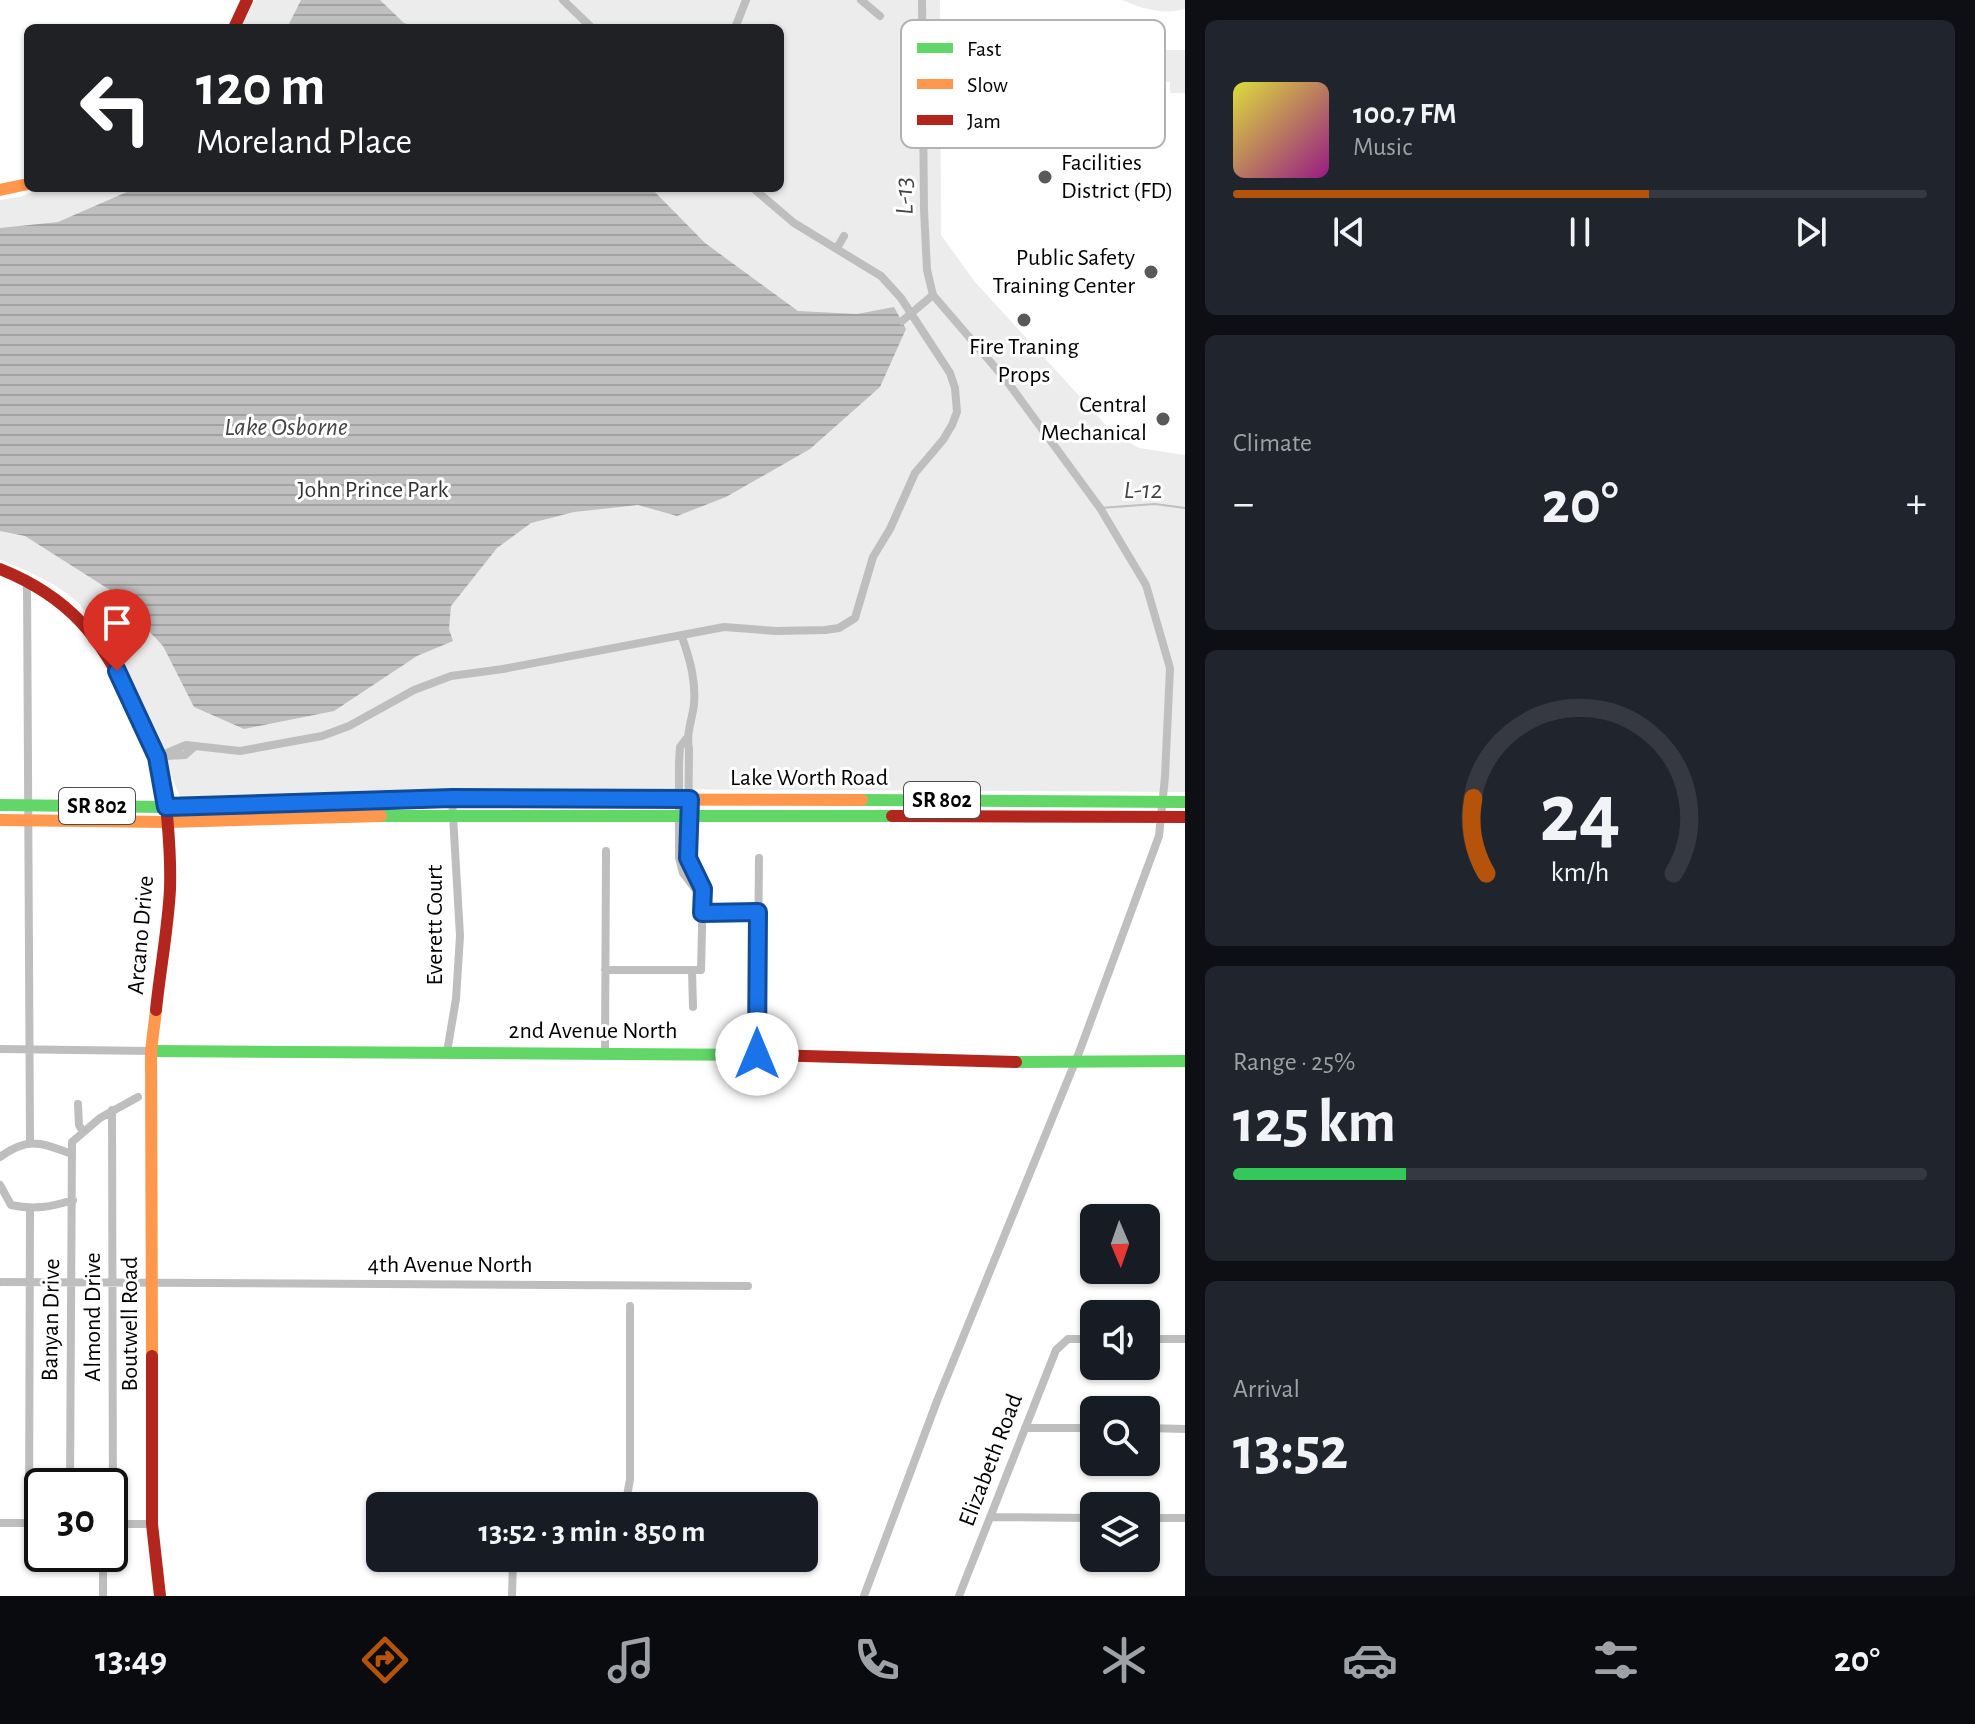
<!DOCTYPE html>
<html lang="en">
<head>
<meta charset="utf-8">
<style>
	body { margin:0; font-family:"Alegreya Sans",sans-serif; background:#20242c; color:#f1f3f6; height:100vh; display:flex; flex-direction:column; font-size:30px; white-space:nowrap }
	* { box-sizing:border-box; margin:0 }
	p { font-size:26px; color:#9ea1a6 }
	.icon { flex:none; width:44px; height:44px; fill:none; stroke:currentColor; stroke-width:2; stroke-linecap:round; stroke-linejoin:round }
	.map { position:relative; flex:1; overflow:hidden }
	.drawer { display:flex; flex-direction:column; gap:20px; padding:20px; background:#0d0f14; width:790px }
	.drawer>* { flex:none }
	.hud { position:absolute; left:24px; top:24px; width:760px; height:168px; border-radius:12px; box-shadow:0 2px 6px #0004; background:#202124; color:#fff; overflow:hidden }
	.needle { width:52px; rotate:178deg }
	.controls { position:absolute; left:1080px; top:1204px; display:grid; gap:16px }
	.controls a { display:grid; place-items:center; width:80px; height:80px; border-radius:12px; background:#171b24; box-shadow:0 2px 6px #0004; font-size:40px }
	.speed { position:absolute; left:24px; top:1468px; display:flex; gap:16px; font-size:40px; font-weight:700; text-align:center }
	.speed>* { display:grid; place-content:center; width:104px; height:104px; border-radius:50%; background:#171b24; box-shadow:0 2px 6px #0004; line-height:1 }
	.speed .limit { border:4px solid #111; border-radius:12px; background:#fff; color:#111 }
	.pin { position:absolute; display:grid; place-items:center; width:68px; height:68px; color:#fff; margin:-82px -34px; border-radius:50% 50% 50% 0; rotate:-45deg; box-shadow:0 0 8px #0007 }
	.pin .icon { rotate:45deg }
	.me { position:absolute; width:88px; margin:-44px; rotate:0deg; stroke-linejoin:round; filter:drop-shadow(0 0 6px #0008) }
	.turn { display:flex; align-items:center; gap:28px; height:168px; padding:0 40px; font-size:36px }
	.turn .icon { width:104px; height:104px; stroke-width:2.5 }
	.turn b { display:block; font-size:56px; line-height:68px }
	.big { font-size:60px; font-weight:700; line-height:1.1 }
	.drawer .widget { flex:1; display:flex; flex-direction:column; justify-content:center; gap:12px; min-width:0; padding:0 28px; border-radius:12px; background:#20242c }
	.drawer .dial { align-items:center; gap:0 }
	.dial svg { height:208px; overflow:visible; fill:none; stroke:#363941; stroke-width:7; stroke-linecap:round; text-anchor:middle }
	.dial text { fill:#f1f3f6; stroke:none }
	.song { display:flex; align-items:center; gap:24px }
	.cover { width:96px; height:96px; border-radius:12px; background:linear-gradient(135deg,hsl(60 70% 55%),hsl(310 70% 35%)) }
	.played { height:8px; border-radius:4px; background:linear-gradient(90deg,#b45309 60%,#363941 60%) }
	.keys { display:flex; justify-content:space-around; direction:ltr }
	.heat { display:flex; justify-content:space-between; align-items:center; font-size:44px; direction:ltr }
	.charge { height:12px; border-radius:6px; background:linear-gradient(90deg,#34c759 25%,#363941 0) }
	.trip { position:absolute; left:366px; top:1492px; width:452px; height:80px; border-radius:12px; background:#171b24; box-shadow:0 2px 6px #0004; font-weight:700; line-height:80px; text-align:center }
	.dock { display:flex; height:128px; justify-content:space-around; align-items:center; background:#090b0e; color:#9ea1a6 }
	.dock .icon { width:56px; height:56px }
	.dock .active { color:#b45309 }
	.dock b { font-size:36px; color:#f1f3f6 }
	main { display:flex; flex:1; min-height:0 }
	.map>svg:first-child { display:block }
	.green { fill:#ececec }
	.water { fill:url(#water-rules) }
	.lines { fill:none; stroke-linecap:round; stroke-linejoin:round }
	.stream { stroke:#bfbfbf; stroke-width:2 }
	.canal { stroke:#bfbfbf; stroke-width:8 }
	.street { stroke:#bebebe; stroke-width:8 }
	.fast { stroke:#63d668; stroke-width:12 }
	.slow { stroke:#ff974d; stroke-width:12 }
	.jam { stroke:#b3261e; stroke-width:12 }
	.route-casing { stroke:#114b97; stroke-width:20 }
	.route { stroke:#1a73e8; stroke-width:14 }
	.poi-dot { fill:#595959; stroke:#fff; stroke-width:3 }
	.labels { text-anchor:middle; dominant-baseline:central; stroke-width:6; stroke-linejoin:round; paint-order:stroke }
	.shield { fill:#fff; stroke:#4c4c4c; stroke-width:2 }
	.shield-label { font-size:22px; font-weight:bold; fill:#000 }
	.poi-label { font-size:24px; fill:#000; stroke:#fff; text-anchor:end }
	.park-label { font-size:24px; fill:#333; stroke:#fff }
	.street-label { font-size:24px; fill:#000; stroke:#fff }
	.water-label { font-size:26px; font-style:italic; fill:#444; stroke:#fff }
	.key { fill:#fff; stroke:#b2b2b2; stroke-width:2 }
	.key-label { font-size:22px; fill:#000 }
</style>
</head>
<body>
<main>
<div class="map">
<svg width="1185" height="1596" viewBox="0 0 1185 1596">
	<defs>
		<pattern id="water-rules" width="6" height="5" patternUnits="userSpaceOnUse" patternTransform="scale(2)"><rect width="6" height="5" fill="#bfbfbf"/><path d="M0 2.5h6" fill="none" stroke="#a2a2a2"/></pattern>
	</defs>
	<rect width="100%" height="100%" fill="#fff"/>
	<!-- green -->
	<path class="green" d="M 255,0 L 940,0 L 941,235 L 975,282 L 1114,434 L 1139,448 L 1185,455 L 1185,792 L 447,788 L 181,799 C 153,733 131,657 80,605 C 58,583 28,571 0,560 L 0,200 L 19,197 L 46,188 L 780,188 L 780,28 L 240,28 Z
		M 1122,0 L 1185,0 L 1185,9 C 1163,15 1143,9 1122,0 Z
		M 1153,50 L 1185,50 L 1185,93 L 1170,93 L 1170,82 L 1153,81 Z"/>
	<!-- water -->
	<path class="water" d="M 301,0 L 380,0 L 404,23 L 420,28 L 287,28 Z
		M 136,188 L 651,188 L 705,243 L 798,311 L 857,314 L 894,307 L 906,329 L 880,387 L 810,449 L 726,497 L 677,516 L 638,505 L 574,512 L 531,523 L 497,548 L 451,606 L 449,629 L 453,641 L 417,656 L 334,711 L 244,729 L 194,707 L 163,646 L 110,590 L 25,536 L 0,531 L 0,228 L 58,222 Z"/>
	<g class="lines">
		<!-- stream -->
		<path class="stream" d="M 1100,508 L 1155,504 L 1185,508"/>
		<!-- canal -->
		<path class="canal" d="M 902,321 L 933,295
			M 864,1596 L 937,1401 L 1080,1050 L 1159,836 L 1165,777 L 1170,668 L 1146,585 L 1100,508 L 1006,380 L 933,295 L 927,270 L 924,210 L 922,0"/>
		<!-- street -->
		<path class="street" d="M 563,0 L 592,28
			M 861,0 L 880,16
			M 735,28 L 746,0
			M 837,248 L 844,236
			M 27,580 L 30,1143
			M 687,738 L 680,747 L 679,763 L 679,858 L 683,873 L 703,899
			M 166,756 L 185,755 L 194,747
			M 157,757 L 186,745 L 240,751 L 322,736 L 349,726 L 414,690 L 451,676 L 503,669 L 724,627 L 776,631 L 825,630 L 839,628 L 855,618 L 873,557 L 890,529 L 915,473 L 943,440 L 952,425 L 957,412 L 955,388 L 950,373 L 901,298 L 881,276 L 794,223 L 753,188
			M 702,913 L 758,912
			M 605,970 L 701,970 L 703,889 L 688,858 L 689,749 C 686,733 692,720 694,705 C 696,680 690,660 682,637
			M 692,970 L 693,1007
			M 0,1049 L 151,1051
			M 447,1052 L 456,999 L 460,936 L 452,798
			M 605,1053 L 606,851
			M 757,1054 L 759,858
			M 78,1104 L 79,1125 L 83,1132
			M 112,1110 L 113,1524
			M 0,1157 C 29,1136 41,1143 72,1154
			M 0,1185 L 11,1205 C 34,1210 51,1207 73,1200
			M 0,1282 L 748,1286
			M 1146,1339 L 1185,1339
			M 1025,1428 L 1094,1428
			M 1146,1428 L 1185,1429
			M 70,1486 L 72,1142 L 100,1118 L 138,1097
			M 621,1506 L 627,1496 L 630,1479 L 630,1306
			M 990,1517 L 1094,1518
			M 1146,1518 L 1185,1518
			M 0,1523 L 42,1523
			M 29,1523 L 30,1209
			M 111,1524 L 152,1524
			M 103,1554 L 103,1596
			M 512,1596 L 513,1558
			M 959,1596 L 1056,1350 L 1068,1339 L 1094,1339"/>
		<!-- fast -->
		<path class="fast" d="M 862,800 L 1185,802
			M 0,805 L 166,807 L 408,799
			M 381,816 L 892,816
			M 151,1051 L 769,1055
			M 1016,1062 L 1185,1061"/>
		<!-- slow -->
		<path class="slow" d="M 0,190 L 28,184
			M 408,799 L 862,800
			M 0,820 L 167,822 L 381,816
			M 152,1356 L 151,1051 L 156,1010"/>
		<!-- jam -->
		<path class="jam" d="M 234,28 L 247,0
			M 0,569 C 70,597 102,638 133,705 C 140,721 149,738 156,755 C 167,784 171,857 170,889 C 168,929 160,970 156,1010
			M 892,816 L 1185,817
			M 769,1055 L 1016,1062
			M 152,1356 L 152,1524 L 160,1596"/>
	</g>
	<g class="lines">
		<!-- route casing -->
		<g class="route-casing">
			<path id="route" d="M 117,671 L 157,757 L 166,807 L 452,798 L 690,799 L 688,858 L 703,889 L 702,913 L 758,912 L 757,1054"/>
		</g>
		<!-- route -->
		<use href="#route" class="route"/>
	</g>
	<!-- markers -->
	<g class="poi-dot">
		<circle cx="1045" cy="177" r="8"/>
		<circle cx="1151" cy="272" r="8"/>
		<circle cx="1024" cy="320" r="8"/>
		<circle cx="1163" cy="419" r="8"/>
	</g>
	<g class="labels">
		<!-- shield labels -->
		<g class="shield">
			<rect x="904" y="782" width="76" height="36" rx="6"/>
			<rect x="59" y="788" width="76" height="36" rx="6"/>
		</g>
		<g class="shield-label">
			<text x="942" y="800">SR 802</text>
			<text x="97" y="806">SR 802</text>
		</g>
		<!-- poi labels -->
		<g class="poi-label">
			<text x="1061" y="163" text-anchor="start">Facilities<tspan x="1061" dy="28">District (FD)</tspan></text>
			<text x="1135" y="258">Public Safety<tspan x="1135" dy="28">Training Center</tspan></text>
			<text x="1024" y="347" text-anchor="middle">Fire Traning<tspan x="1024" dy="28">Props</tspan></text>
			<text x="1147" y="405">Central<tspan x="1147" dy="28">Mechanical</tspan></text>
		</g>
		<!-- park labels -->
		<g class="park-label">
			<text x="373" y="490">John Prince Park</text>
		</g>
		<!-- street labels -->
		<g class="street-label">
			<text x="809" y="778">Lake Worth Road</text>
			<text transform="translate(435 925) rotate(-90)">Everett Court</text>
			<text transform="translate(141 935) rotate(-85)">Arcano Drive</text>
			<text x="593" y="1031">2nd Avenue North</text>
			<text x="450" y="1265">4th Avenue North</text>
			<text transform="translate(93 1317) rotate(-90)">Almond Drive</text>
			<text transform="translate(51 1320) rotate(-89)">Banyan Drive</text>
			<text transform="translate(130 1324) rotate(-90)">Boutwell Road</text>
			<text transform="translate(991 1460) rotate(-69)">Elizabeth Road</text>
		</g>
		<!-- water labels -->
		<g class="water-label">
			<text transform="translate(904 196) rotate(-92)">L-13</text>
			<text x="286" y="427">Lake Osborne</text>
			<text x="1143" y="490">L-12</text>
		</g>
	</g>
	<!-- legend -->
	<rect x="901" y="20" width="264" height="128" rx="12" class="key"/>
	<rect x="917" y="43" width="36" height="10" fill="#63d668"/>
	<rect x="917" y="79" width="36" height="10" fill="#ff974d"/>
	<rect x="917" y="115" width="36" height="10" fill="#b3261e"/>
	<g class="key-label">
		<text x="967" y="56">Fast</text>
		<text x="967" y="92">Slow</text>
		<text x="967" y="128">Jam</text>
	</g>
</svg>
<div class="controls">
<a><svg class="needle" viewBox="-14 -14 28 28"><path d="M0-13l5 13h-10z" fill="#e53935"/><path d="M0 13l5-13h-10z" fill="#9ea1a6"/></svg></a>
<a><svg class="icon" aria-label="sound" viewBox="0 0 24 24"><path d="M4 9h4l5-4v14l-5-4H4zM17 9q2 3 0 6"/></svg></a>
<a><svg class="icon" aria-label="search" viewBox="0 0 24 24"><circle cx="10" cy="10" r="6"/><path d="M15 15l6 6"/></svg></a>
<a><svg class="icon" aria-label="layers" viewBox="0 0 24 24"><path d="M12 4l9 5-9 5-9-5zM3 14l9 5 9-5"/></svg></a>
</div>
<div class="speed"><div class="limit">30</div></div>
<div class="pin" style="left:117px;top:671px;background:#d93025"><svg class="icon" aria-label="arrive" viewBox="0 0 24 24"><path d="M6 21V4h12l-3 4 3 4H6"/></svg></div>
<svg class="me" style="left:757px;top:1054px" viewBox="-20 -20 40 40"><circle r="19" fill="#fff"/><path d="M0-13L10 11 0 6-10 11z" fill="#1a73e8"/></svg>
<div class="trip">13:52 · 3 min · 850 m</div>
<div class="hud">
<div class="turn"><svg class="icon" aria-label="left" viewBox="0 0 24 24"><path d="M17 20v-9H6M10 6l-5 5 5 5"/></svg><div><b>120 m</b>Moreland Place</div></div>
</div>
</div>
<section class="drawer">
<div class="widget">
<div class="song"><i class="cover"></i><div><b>100.7 FM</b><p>Music</p></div></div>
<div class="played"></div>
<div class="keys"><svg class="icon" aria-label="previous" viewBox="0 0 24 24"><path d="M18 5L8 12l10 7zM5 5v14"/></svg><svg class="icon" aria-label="pause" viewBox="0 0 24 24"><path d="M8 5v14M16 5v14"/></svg><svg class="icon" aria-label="next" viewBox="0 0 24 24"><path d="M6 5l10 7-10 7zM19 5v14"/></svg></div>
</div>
<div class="widget"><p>Climate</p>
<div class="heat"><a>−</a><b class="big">20°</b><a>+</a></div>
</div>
<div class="widget dial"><svg viewBox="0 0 100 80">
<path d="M14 69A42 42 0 1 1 86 69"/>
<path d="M14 69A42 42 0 0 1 9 40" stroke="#b45309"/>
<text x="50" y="56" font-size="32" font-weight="700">24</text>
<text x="50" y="72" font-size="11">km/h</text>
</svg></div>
<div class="widget"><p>Range · 25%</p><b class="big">125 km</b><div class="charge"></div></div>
<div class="widget"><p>Arrival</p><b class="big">13:52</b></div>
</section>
</main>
<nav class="dock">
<b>13:49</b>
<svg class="icon active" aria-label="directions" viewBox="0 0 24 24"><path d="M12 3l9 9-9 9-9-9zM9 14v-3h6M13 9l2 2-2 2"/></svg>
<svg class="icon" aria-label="music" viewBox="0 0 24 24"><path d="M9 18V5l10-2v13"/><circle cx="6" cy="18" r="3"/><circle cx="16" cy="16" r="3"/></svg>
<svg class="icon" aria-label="phone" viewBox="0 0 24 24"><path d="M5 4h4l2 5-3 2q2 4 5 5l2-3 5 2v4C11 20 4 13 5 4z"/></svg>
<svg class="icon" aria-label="climate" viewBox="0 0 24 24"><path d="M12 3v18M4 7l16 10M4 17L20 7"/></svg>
<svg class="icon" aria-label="car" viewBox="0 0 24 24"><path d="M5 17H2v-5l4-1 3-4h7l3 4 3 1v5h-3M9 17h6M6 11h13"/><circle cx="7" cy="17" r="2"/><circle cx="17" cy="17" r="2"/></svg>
<svg class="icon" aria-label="filters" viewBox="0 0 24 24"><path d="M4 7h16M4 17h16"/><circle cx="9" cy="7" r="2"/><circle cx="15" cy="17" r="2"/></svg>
<b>20°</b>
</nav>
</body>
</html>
